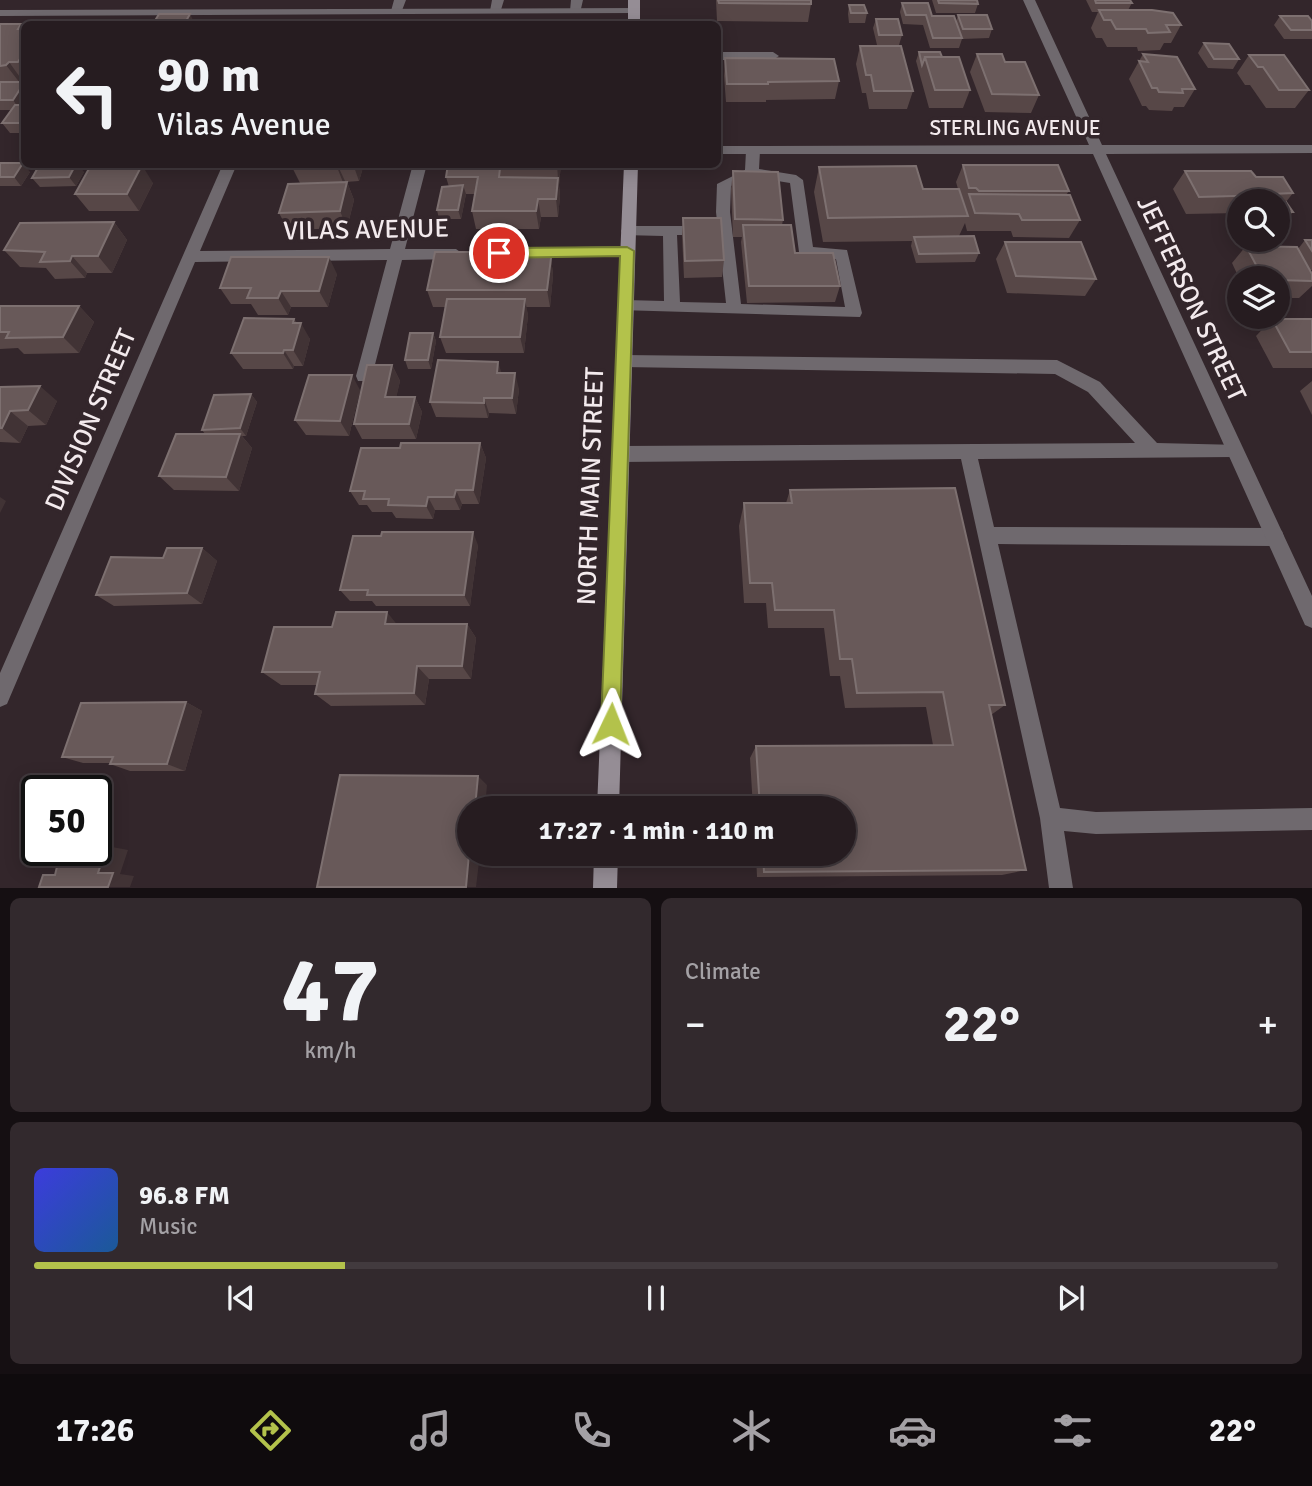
<!DOCTYPE html>
<html lang="en">
<head>
<meta charset="utf-8">
<style>
	body { margin:0; font-family:Signika,sans-serif; background:#32292d; color:#f1f3f6; height:100vh; display:flex; flex-direction:column; font-size:26px; white-space:nowrap }
	* { box-sizing:border-box; margin:0 }
	p { font-size:23px; color:#a4a1a5 }
	.icon { flex:none; width:38px; height:38px; fill:none; stroke:currentColor; stroke-width:2; stroke-linecap:round; stroke-linejoin:round }
	.map { position:relative; height:888px; overflow:hidden }
	.drawer { display:flex; flex-direction:column; gap:10px; padding:10px; background:#150f12; flex:1 }
	.drawer>* { flex:none }
	.guide { position:absolute; left:21px; top:21px; width:700px; height:147px; border-radius:10px; box-shadow:0 4px 18px #0003,0 0 0 2px #423a3e; background:#261c20; color:#f1f3f6; overflow:hidden }
	.fabs { position:absolute; left:1227px; top:189px; display:grid; gap:14px }
	.fabs a { display:grid; place-items:center; width:63px; height:63px; border-radius:50%; background:#261c20; box-shadow:0 4px 18px #0003,0 0 0 2px #423a3e; font-size:35px }
	.speed { position:absolute; left:21px; top:775px; display:flex; gap:14px; font-size:35px; font-weight:700; text-align:center }
	.speed>* { display:grid; place-content:center; width:91px; height:91px; border-radius:50%; background:#261c20; box-shadow:0 4px 18px #0003,0 0 0 2px #423a3e; line-height:1 }
	.speed .limit { border:4px solid #111; border-radius:10px; background:#fff; color:#111 }
	.pin { position:absolute; display:grid; place-items:center; width:60px; height:60px; color:#fff; margin:-30px; border:4px solid #fff; border-radius:50%; box-shadow:0 2px 7px #0007 }
	.me { position:absolute; width:77px; margin:-38px; rotate:2deg; stroke-linejoin:round; filter:drop-shadow(0 0 5px #0008) }
	.turn { display:flex; align-items:center; gap:24px; height:147px; padding:0 21px; font-size:32px }
	.turn .icon { width:91px; height:91px; stroke-width:2.5 }
	.turn b { display:block; font-size:49px; line-height:60px }
	.big { font-size:52px; font-weight:800; line-height:1.1 }
	.drawer .card { flex:1; display:flex; flex-direction:column; justify-content:center; gap:10px; min-width:0; padding:0 24px; border-radius:10px; background:#32292d }
	.drawer .dial { align-items:center; gap:0 }
	.dial b { font-size:91px; line-height:1 }
	.song { display:flex; align-items:center; gap:21px }
	.cover { width:84px; height:84px; border-radius:10px; background:linear-gradient(135deg,hsl(240 70% 55%),hsl(210 70% 35%)) }
	.played { height:7px; border-radius:4px; background:linear-gradient(90deg,#b3c24b 25%,#423a3e 25%) }
	.keys { display:flex; justify-content:space-around; direction:ltr }
	.heat { display:flex; justify-content:space-between; align-items:center; font-size:38px; direction:ltr }
	.drawer .tiles { flex:1; display:grid; gap:10px; grid-template-columns:1fr 1fr }
	.card:last-child { grid-column:span 2 }
	.trip { position:absolute; left:457px; top:796px; width:399px; height:70px; border-radius:35px; background:#261c20; box-shadow:0 4px 18px #0003,0 0 0 2px #423a3e; font-weight:800; line-height:70px; text-align:center }
	.tab-bar { display:flex; height:112px; justify-content:space-around; align-items:center; background:#0f0b0d; color:#a4a1a5 }
	.tab-bar .icon { width:49px; height:49px }
	.tab-bar .selected { color:#b3c24b }
	.tab-bar b { font-size:32px; color:#f1f3f6 }
	.map>svg:first-child { display:block }
	.lines { fill:none; stroke-linecap:round; stroke-linejoin:round }
	.service { fill:#6f696e; fill-rule:evenodd }
	.minor { fill:#6f696e; fill-rule:evenodd }
	.secondary { fill:#958d95; fill-rule:evenodd }
	.wall { fill:#574747 }
	.shaded-wall { fill:#413335 }
	.building { fill:#685959; stroke:#7d7070; stroke-width:2 }
	.route { fill:#b3c24b; stroke:#747e31; stroke-width:2 }
	.labels { text-anchor:middle; dominant-baseline:central; stroke-width:7; stroke-linejoin:round; paint-order:stroke }
	.far-street-label { font-size:21px; fill:#f3eaed; stroke:#33262b }
	.street-label { font-size:26px; fill:#f3eaed; stroke:#33262b }
</style>
</head>
<body>
<div class="map">
<svg width="1312" height="888" viewBox="0 0 1312 888">
	<rect width="100%" height="100%" fill="#33262b"/>
	<g class="lines">
		<!-- service -->
		<path class="service" d="M 394,0 L 406,0 L 401,13 L 391,11 Z
			M 492,0 L 504,0 L 500,13 L 490,11 Z
			M 571,0 L 583,0 L 580,13 L 570,11 Z
			M 718,52 L 773,52 L 779,56 L 773,60 L 718,60 Z
			M 753,147 L 760,151 L 759,169 L 796,175 L 803,180 L 813,247 L 847,250 L 862,313 L 860,317 L 619,310 L 617,306 L 625,300 L 664,301 L 663,236 L 623,235 L 621,231 L 623,227 L 628,226 L 710,226 L 712,230 L 705,235 L 677,235 L 680,302 L 726,303 L 716,212 L 717,184 L 745,170 L 746,151 ZM 753,177 L 790,183 L 799,252 L 806,257 L 836,259 L 845,307 L 741,304 L 730,212 L 731,186 Z
			M 623,355 L 1057,360 L 1100,382 L 1157,443 L 1240,445 L 1243,450 L 1240,455 L 1234,457 L 978,459 L 994,527 L 1275,528 L 1282,531 L 1284,537 L 1282,543 L 1275,546 L 998,544 L 1060,808 L 1096,812 L 1312,808 L 1312,830 L 1096,834 L 1064,831 L 1073,888 L 1049,888 L 1040,818 L 961,459 L 620,462 L 614,459 L 611,454 L 614,449 L 620,446 L 1135,443 L 1088,392 L 1055,374 L 623,367 L 617,366 L 615,361 L 617,356 Z"/>
		<!-- minor -->
		<path class="minor" d="M 1023,0 L 1035,0 L 1102,145 L 1312,145 L 1312,153 L 1106,154 L 1312,596 L 1312,628 L 1305,625 L 1093,154 L 718,154 L 718,146 L 1089,145 Z
			M 638,8 L 638,12 L 634,13 L 0,16 L 0,10 Z
			M 223,164 L 237,164 L 200,251 L 390,249 L 413,164 L 427,164 L 405,249 L 456,249 L 463,254 L 456,259 L 402,260 L 372,376 L 370,381 L 358,381 L 356,376 L 387,260 L 195,262 L 7,704 L 0,707 L 0,673 Z
			M 627,246 L 634,251 L 627,256 L 522,258 L 515,253 L 522,248 Z"/>
		<!-- secondary -->
		<path class="secondary" d="M 628,0 L 640,0 L 640,24 L 628,24 Z
			M 624,164 L 638,164 L 619,808 L 597,808 Z
			M 594,854 L 618,854 L 617,888 L 593,888 Z"/>
	</g>
	<!-- wall -->
	<path class="wall" d="M 716,0 L 811,0 L 811,4 L 808,22 L 717,21 Z
		M 932,0 L 977,0 L 978,4 L 975,13 L 936,13 Z
		M 1086,0 L 1130,0 L 1132,3 L 1128,10 L 1181,25 L 1171,43 L 1164,43 L 1160,50 L 1138,51 L 1137,47 L 1107,47 L 1102,38 L 1096,38 L 1091,28 L 1098,12 L 1092,12 Z
		M 902,3 L 932,16 L 956,22 L 958,15 L 992,29 L 989,38 L 962,39 L 959,48 L 930,48 L 923,25 L 903,24 L 900,12 Z
		M 849,5 L 867,13 L 865,23 L 849,23 L 848,14 Z
		M 1280,16 L 1312,21 L 1312,39 L 1284,39 L 1274,25 Z
		M 876,19 L 902,35 L 899,45 L 877,45 L 873,28 Z
		M 0,24 L 24,29 L 24,80 L 22,80 L 21,82 L 24,82 L 24,103 L 23,105 L 24,105 L 24,133 L 10,133 L 2,123 L 12,110 L 0,110 Z
		M 1204,43 L 1239,59 L 1233,69 L 1208,68 L 1198,53 Z
		M 860,46 L 913,91 L 907,109 L 869,109 L 866,93 L 862,93 L 856,64 Z
		M 919,52 L 942,57 L 970,90 L 963,108 L 929,108 L 916,61 Z
		M 977,54 L 1005,62 L 1039,95 L 1031,113 L 985,112 L 970,72 Z
		M 1143,54 L 1195,89 L 1184,107 L 1174,107 L 1172,111 L 1149,110 L 1146,106 L 1142,106 L 1129,79 Z
		M 1249,55 L 1309,90 L 1295,108 L 1266,108 L 1250,85 L 1245,85 L 1237,73 Z
		M 725,58 L 839,81 L 835,99 L 766,100 L 766,102 L 726,102 L 724,76 Z
		M 0,163 L 30,172 L 21,186 L 0,186 Z
		M 109,164 L 167,164 L 112,165 L 153,183 L 139,211 L 89,211 L 75,194 Z
		M 293,164 L 364,164 L 359,181 L 345,182 L 347,182 L 354,200 L 347,228 L 288,230 L 279,213 L 300,183 L 292,167 Z
		M 448,164 L 561,164 L 559,185 L 560,196 L 558,217 L 541,217 L 539,229 L 476,229 L 472,211 L 475,194 L 466,194 L 461,219 L 439,219 L 437,210 L 449,187 L 446,177 Z
		M 963,165 L 1069,191 L 1066,195 L 1080,220 L 1069,238 L 1013,237 L 1011,231 L 967,231 L 965,223 L 959,236 L 979,253 L 975,262 L 916,263 L 911,246 L 912,241 L 823,242 L 814,192 L 819,167 L 923,189 L 958,189 L 956,182 Z
		M 733,171 L 783,220 L 782,225 L 795,253 L 840,286 L 835,302 L 747,303 L 741,242 L 742,237 L 733,237 L 731,189 Z
		M 1185,171 L 1256,177 L 1293,193 L 1286,202 L 1293,212 L 1285,221 L 1278,221 L 1278,201 L 1239,201 L 1239,213 L 1186,214 L 1173,189 Z
		M 84,172 L 76,186 L 40,187 L 32,178 Z
		M 683,218 L 724,260 L 722,277 L 684,278 L 682,235 Z
		M 114,222 L 127,240 L 112,273 L 87,273 L 85,278 L 55,279 L 46,268 L 20,267 L 4,250 Z
		M 1305,240 L 1312,240 L 1312,270 L 1310,270 L 1312,274 L 1312,286 L 1299,298 L 1278,298 L 1278,278 L 1239,278 L 1232,263 L 1246,246 L 1298,249 Z
		M 1005,242 L 1096,279 L 1085,296 L 1007,293 L 996,259 Z
		M 551,258 L 553,275 L 550,307 L 526,307 L 528,315 L 524,353 L 446,353 L 440,337 L 445,307 L 433,307 L 427,290 Z
		M 337,274 L 328,307 L 291,307 L 288,315 L 258,315 L 251,304 L 231,304 L 220,288 Z
		M 0,306 L 79,306 L 94,322 L 79,353 L 24,354 L 18,348 L 0,349 Z
		M 294,319 L 310,339 L 303,366 L 294,366 L 293,369 L 243,369 L 231,353 Z
		M 1272,319 L 1312,319 L 1312,368 L 1273,368 L 1256,336 Z
		M 433,333 L 436,341 L 431,369 L 408,369 L 405,360 Z
		M 392,365 L 400,381 L 396,397 L 415,397 L 422,412 L 416,439 L 362,439 L 354,424 Z
		M 502,373 L 519,389 L 516,414 L 489,413 L 488,418 L 436,417 L 430,402 Z
		M 1312,381 L 1312,415 L 1300,391 Z
		M 0,387 L 57,401 L 46,425 L 28,426 L 20,443 L 0,442 Z
		M 360,390 L 349,436 L 306,435 L 295,420 Z
		M 251,394 L 257,402 L 246,436 L 242,436 L 252,448 L 239,491 L 174,490 L 159,476 L 205,434 L 202,430 Z
		M 480,443 L 486,458 L 479,504 L 462,504 L 460,510 L 435,510 L 433,519 L 396,518 L 392,512 L 372,512 L 367,505 L 359,505 L 350,491 L 400,448 Z
		M 790,490 L 1005,705 L 991,715 L 1026,870 L 1002,875 L 757,877 L 756,854 L 844,854 L 844,808 L 753,808 L 750,758 L 756,746 L 933,745 L 926,707 L 845,708 L 840,676 L 830,676 L 824,628 L 768,628 L 766,603 L 744,603 L 739,526 L 744,503 L 786,503 Z
		M 478,545 L 470,606 L 376,606 L 372,601 L 350,601 L 340,590 Z
		M 202,548 L 217,561 L 202,604 L 114,606 L 96,595 L 163,558 Z
		M 397,624 L 467,624 L 476,638 L 471,679 L 429,679 L 425,705 L 331,706 L 315,694 L 317,685 L 281,685 L 262,672 L 332,627 Z
		M 186,702 L 202,711 L 185,771 L 130,771 L 110,764 L 110,763 L 83,763 L 62,757 Z"/>
	<!-- shaded-wall -->
	<path class="shaded-wall" d="M 190,14 L 195,24 L 187,24 L 186,21 Z
		M 24,52 L 24,71 L 18,62 Z
		M 9,62 L 22,80 L 20,83 L 6,65 Z
		M 24,83 L 24,103 L 20,110 L 13,100 Z
		M 23,163 L 30,172 L 21,186 L 14,177 Z
		M 76,164 L 78,164 L 84,172 L 76,186 L 69,177 Z
		M 337,164 L 345,181 L 344,185 L 337,167 Z
		M 353,164 L 364,164 L 359,181 Z
		M 557,164 L 561,164 L 559,185 L 560,196 L 558,217 L 556,199 L 558,179 Z
		M 142,165 L 153,183 L 139,211 L 127,194 Z
		M 347,182 L 354,200 L 347,228 L 340,211 Z
		M 463,185 L 466,194 L 461,219 L 458,210 Z
		M 538,199 L 541,217 L 539,229 L 536,211 Z
		M 114,222 L 127,240 L 112,273 L 98,256 Z
		M 72,256 L 87,273 L 85,278 L 70,261 Z
		M 329,257 L 337,274 L 328,307 L 319,291 Z
		M 551,258 L 553,275 L 550,307 L 547,290 Z
		M 281,291 L 291,307 L 288,315 L 278,298 Z
		M 525,299 L 528,315 L 524,353 L 520,337 Z
		M 79,306 L 94,322 L 79,353 L 63,337 Z
		M 294,319 L 300,328 L 301,323 L 310,339 L 303,366 L 293,350 L 293,323 Z
		M 433,333 L 436,341 L 431,369 L 428,360 Z
		M 284,350 L 294,366 L 293,369 L 283,353 Z
		M 498,362 L 503,377 L 497,373 Z
		M 392,365 L 400,381 L 393,412 L 385,397 Z
		M 515,373 L 519,389 L 516,414 L 512,398 Z
		M 352,375 L 360,390 L 349,436 L 340,421 Z
		M 40,386 L 57,401 L 46,425 L 28,410 Z
		M 251,394 L 257,402 L 246,436 L 240,428 Z
		M 415,397 L 422,412 L 416,439 L 409,424 Z
		M 484,398 L 489,413 L 488,418 L 484,403 Z
		M 10,411 L 28,426 L 20,443 L 2,428 Z
		M 240,434 L 252,448 L 239,491 L 226,477 Z
		M 480,443 L 486,458 L 479,504 L 473,490 Z
		M 456,490 L 462,504 L 460,510 L 454,497 Z
		M 0,497 L 6,501 L 0,513 Z
		M 428,497 L 435,510 L 433,519 L 426,506 Z
		M 473,532 L 478,545 L 470,606 L 464,595 Z
		M 202,548 L 217,561 L 202,604 L 187,593 Z
		M 387,612 L 399,627 L 385,624 Z
		M 467,624 L 476,638 L 471,679 L 462,666 Z
		M 417,666 L 429,679 L 425,705 L 414,693 Z
		M 186,702 L 202,711 L 185,771 L 167,764 Z
		M 478,776 L 487,785 L 485,808 L 475,808 Z
		M 107,846 L 128,850 L 120,874 L 134,876 L 130,887 L 108,887 L 98,873 Z
		M 469,854 L 480,854 L 476,887 L 466,887 Z"/>
	<!-- building -->
	<path class="building" d="M 718,0 L 811,0 L 811,4 L 719,3 Z
		M 938,0 L 977,0 L 978,4 L 939,3 Z
		M 1095,0 L 1130,0 L 1132,3 L 1096,3 Z
		M 902,3 L 928,3 L 932,16 L 954,16 L 962,38 L 933,38 L 926,15 L 906,15 Z
		M 849,5 L 864,5 L 867,13 L 851,13 Z
		M 1099,10 L 1152,10 L 1173,13 L 1181,25 L 1166,25 L 1170,32 L 1148,33 L 1146,29 L 1116,29 L 1111,20 L 1104,20 Z
		M 159,14 L 190,14 L 186,21 L 189,21 L 187,24 L 153,24 Z
		M 958,15 L 987,15 L 992,29 L 963,29 Z
		M 1280,16 L 1308,16 L 1312,21 L 1312,30 L 1291,30 Z
		M 876,19 L 898,19 L 902,35 L 879,35 Z
		M 99,21 L 135,21 L 133,24 L 96,24 Z
		M 0,24 L 21,24 L 18,29 L 24,29 L 24,52 L 18,62 L 9,62 L 6,65 L 0,66 Z
		M 1204,43 L 1229,44 L 1239,59 L 1214,59 Z
		M 860,46 L 901,46 L 913,91 L 874,91 L 871,75 L 866,75 Z
		M 919,52 L 940,52 L 942,57 L 925,57 L 922,65 Z
		M 977,54 L 1002,54 L 1005,62 L 1025,62 L 1039,95 L 992,94 Z
		M 1143,54 L 1177,57 L 1195,89 L 1182,89 L 1183,93 L 1159,92 L 1157,88 L 1152,88 L 1139,61 L 1148,62 Z
		M 1249,55 L 1284,55 L 1309,90 L 1279,90 L 1263,67 L 1258,67 Z
		M 925,57 L 959,57 L 970,90 L 935,90 Z
		M 725,58 L 834,59 L 839,81 L 768,82 L 768,84 L 727,84 Z
		M 0,82 L 24,82 L 24,83 L 13,100 L 0,100 Z
		M 15,105 L 24,105 L 24,123 L 2,123 Z
		M 0,163 L 23,163 L 14,177 L 0,177 Z
		M 40,164 L 76,164 L 69,177 L 32,178 Z
		M 293,164 L 337,164 L 337,167 L 292,167 Z
		M 448,164 L 557,164 L 556,168 L 500,168 L 499,177 L 558,178 L 556,199 L 538,199 L 536,211 L 472,211 L 478,177 L 446,177 Z
		M 91,165 L 142,165 L 127,194 L 75,194 Z
		M 963,165 L 1058,165 L 1069,191 L 979,191 L 976,188 L 969,188 Z
		M 916,166 L 923,189 L 959,189 L 968,216 L 828,218 L 819,167 Z
		M 733,171 L 778,172 L 783,220 L 735,219 Z
		M 1185,171 L 1251,171 L 1256,177 L 1283,177 L 1293,193 L 1268,194 L 1269,195 L 1199,197 Z
		M 347,182 L 340,211 L 279,213 L 288,184 Z
		M 463,185 L 458,210 L 437,210 L 442,187 Z
		M 969,194 L 1070,195 L 1080,220 L 1022,220 L 1019,214 L 975,213 Z
		M 1278,202 L 1286,202 L 1293,212 L 1278,212 Z
		M 683,218 L 721,218 L 724,260 L 685,261 Z
		M 114,222 L 98,256 L 72,256 L 70,261 L 40,262 L 45,252 L 4,250 L 20,223 Z
		M 743,225 L 791,225 L 795,253 L 833,253 L 840,286 L 749,286 Z
		M 974,236 L 979,253 L 919,254 L 914,237 Z
		M 1305,240 L 1312,240 L 1312,251 Z
		M 1005,242 L 1081,242 L 1096,279 L 1016,276 Z
		M 1246,246 L 1297,247 L 1312,274 L 1312,281 L 1278,280 L 1278,278 L 1263,278 Z
		M 435,252 L 544,252 L 551,258 L 547,290 L 427,290 Z
		M 231,257 L 329,257 L 319,291 L 281,291 L 278,298 L 247,298 L 251,288 L 220,288 Z
		M 447,299 L 525,299 L 520,337 L 440,337 Z
		M 0,306 L 79,306 L 63,337 L 6,338 L 9,332 L 0,332 Z
		M 244,318 L 294,319 L 293,323 L 301,323 L 293,350 L 284,350 L 283,353 L 231,353 Z
		M 1272,319 L 1312,319 L 1312,352 L 1290,352 Z
		M 410,333 L 433,333 L 428,360 L 405,360 Z
		M 438,360 L 498,362 L 497,373 L 515,373 L 512,398 L 484,398 L 484,403 L 430,402 Z
		M 367,365 L 392,365 L 385,397 L 415,397 L 409,424 L 354,424 Z
		M 309,375 L 352,375 L 340,421 L 295,420 Z
		M 40,386 L 28,410 L 10,411 L 2,428 L 0,428 L 0,387 Z
		M 251,394 L 240,428 L 202,430 L 214,395 Z
		M 176,434 L 240,434 L 226,477 L 159,476 Z
		M 401,443 L 480,443 L 473,490 L 456,490 L 454,497 L 428,497 L 426,506 L 388,505 L 389,499 L 363,499 L 365,491 L 350,491 L 361,448 L 400,448 Z
		M 955,488 L 1005,705 L 989,705 L 1026,870 L 764,872 L 763,854 L 844,854 L 844,808 L 760,808 L 756,746 L 953,745 L 943,692 L 857,693 L 852,659 L 840,659 L 834,610 L 775,610 L 772,583 L 750,583 L 744,503 L 792,503 L 790,490 Z
		M 382,532 L 473,532 L 464,595 L 367,595 L 368,590 L 340,590 L 353,536 L 381,536 Z
		M 167,548 L 202,548 L 187,593 L 96,595 L 111,557 L 163,558 Z
		M 336,612 L 387,612 L 385,624 L 467,624 L 462,666 L 417,666 L 414,693 L 315,694 L 320,672 L 262,672 L 274,627 L 332,627 Z
		M 186,702 L 167,764 L 110,764 L 113,757 L 62,757 L 81,703 Z
		M 340,775 L 478,776 L 475,808 L 469,808 L 469,854 L 466,887 L 317,887 Z
		M 96,846 L 107,846 L 98,873 L 113,873 L 108,887 L 39,887 L 43,875 L 55,875 L 61,850 L 96,850 Z"/>
	<!-- route -->
	<path class="route" d="M 627,247 L 634,251 L 620,724 L 618,731 L 611,734 L 604,731 L 601,724 L 620,256 L 499,258 L 492,253 L 499,248 Z"/>
	<g class="labels">
		<!-- far-street labels -->
		<g class="far-street-label">
			<text x="1015" y="128">STERLING AVENUE</text>
		</g>
		<!-- street labels -->
		<g class="street-label">
			<text transform="translate(366 230) rotate(-1)">VILAS AVENUE</text>
			<text transform="translate(1191 299) rotate(65)">JEFFERSON STREET</text>
			<text transform="translate(91 420) rotate(-67)">DIVISION STREET</text>
			<text transform="translate(591 486) rotate(-88)">NORTH MAIN STREET</text>
		</g>
	</g>
</svg>
<div class="fabs">
<a><svg class="icon" aria-label="search" viewBox="0 0 24 24"><circle cx="10" cy="10" r="6"/><path d="M15 15l6 6"/></svg></a>
<a><svg class="icon" aria-label="layers" viewBox="0 0 24 24"><path d="M12 4l9 5-9 5-9-5zM3 14l9 5 9-5"/></svg></a>
</div>
<div class="speed"><div class="limit">50</div></div>
<div class="pin" style="left:499px;top:253px;background:#d93025"><svg class="icon" aria-label="arrive" viewBox="0 0 24 24"><path d="M6 21V4h12l-3 4 3 4H6"/></svg></div>
<svg class="me" style="left:611px;top:724px" viewBox="-20 -20 40 40"><path d="M0-17L14 15 0 8-14 15z" fill="#b3c24b" stroke="#fff" stroke-width="4"/></svg>
<div class="trip">17:27 · 1 min · 110 m</div>
<div class="guide">
<div class="turn"><svg class="icon" aria-label="left" viewBox="0 0 24 24"><path d="M17 20v-9H6M10 6l-5 5 5 5"/></svg><div><b>90 m</b>Vilas Avenue</div></div>
</div>
</div>
<section class="drawer">
<div class="tiles">
<div class="card dial"><b>47</b><p>km/h</p></div>
<div class="card"><p>Climate</p>
<div class="heat"><a>−</a><b class="big">22°</b><a>+</a></div>
</div>
<div class="card">
<div class="song"><i class="cover"></i><div><b>96.8 FM</b><p>Music</p></div></div>
<div class="played"></div>
<div class="keys"><svg class="icon" aria-label="previous" viewBox="0 0 24 24"><path d="M18 5L8 12l10 7zM5 5v14"/></svg><svg class="icon" aria-label="pause" viewBox="0 0 24 24"><path d="M8 5v14M16 5v14"/></svg><svg class="icon" aria-label="next" viewBox="0 0 24 24"><path d="M6 5l10 7-10 7zM19 5v14"/></svg></div>
</div>
</div>
</section>
<nav class="tab-bar">
<b>17:26</b>
<svg class="icon selected" aria-label="directions" viewBox="0 0 24 24"><path d="M12 3l9 9-9 9-9-9zM9 14v-3h6M13 9l2 2-2 2"/></svg>
<svg class="icon" aria-label="music" viewBox="0 0 24 24"><path d="M9 18V5l10-2v13"/><circle cx="6" cy="18" r="3"/><circle cx="16" cy="16" r="3"/></svg>
<svg class="icon" aria-label="phone" viewBox="0 0 24 24"><path d="M5 4h4l2 5-3 2q2 4 5 5l2-3 5 2v4C11 20 4 13 5 4z"/></svg>
<svg class="icon" aria-label="climate" viewBox="0 0 24 24"><path d="M12 3v18M4 7l16 10M4 17L20 7"/></svg>
<svg class="icon" aria-label="car" viewBox="0 0 24 24"><path d="M5 17H2v-5l4-1 3-4h7l3 4 3 1v5h-3M9 17h6M6 11h13"/><circle cx="7" cy="17" r="2"/><circle cx="17" cy="17" r="2"/></svg>
<svg class="icon" aria-label="filters" viewBox="0 0 24 24"><path d="M4 7h16M4 17h16"/><circle cx="9" cy="7" r="2"/><circle cx="15" cy="17" r="2"/></svg>
<b>22°</b>
</nav>
</body>
</html>
